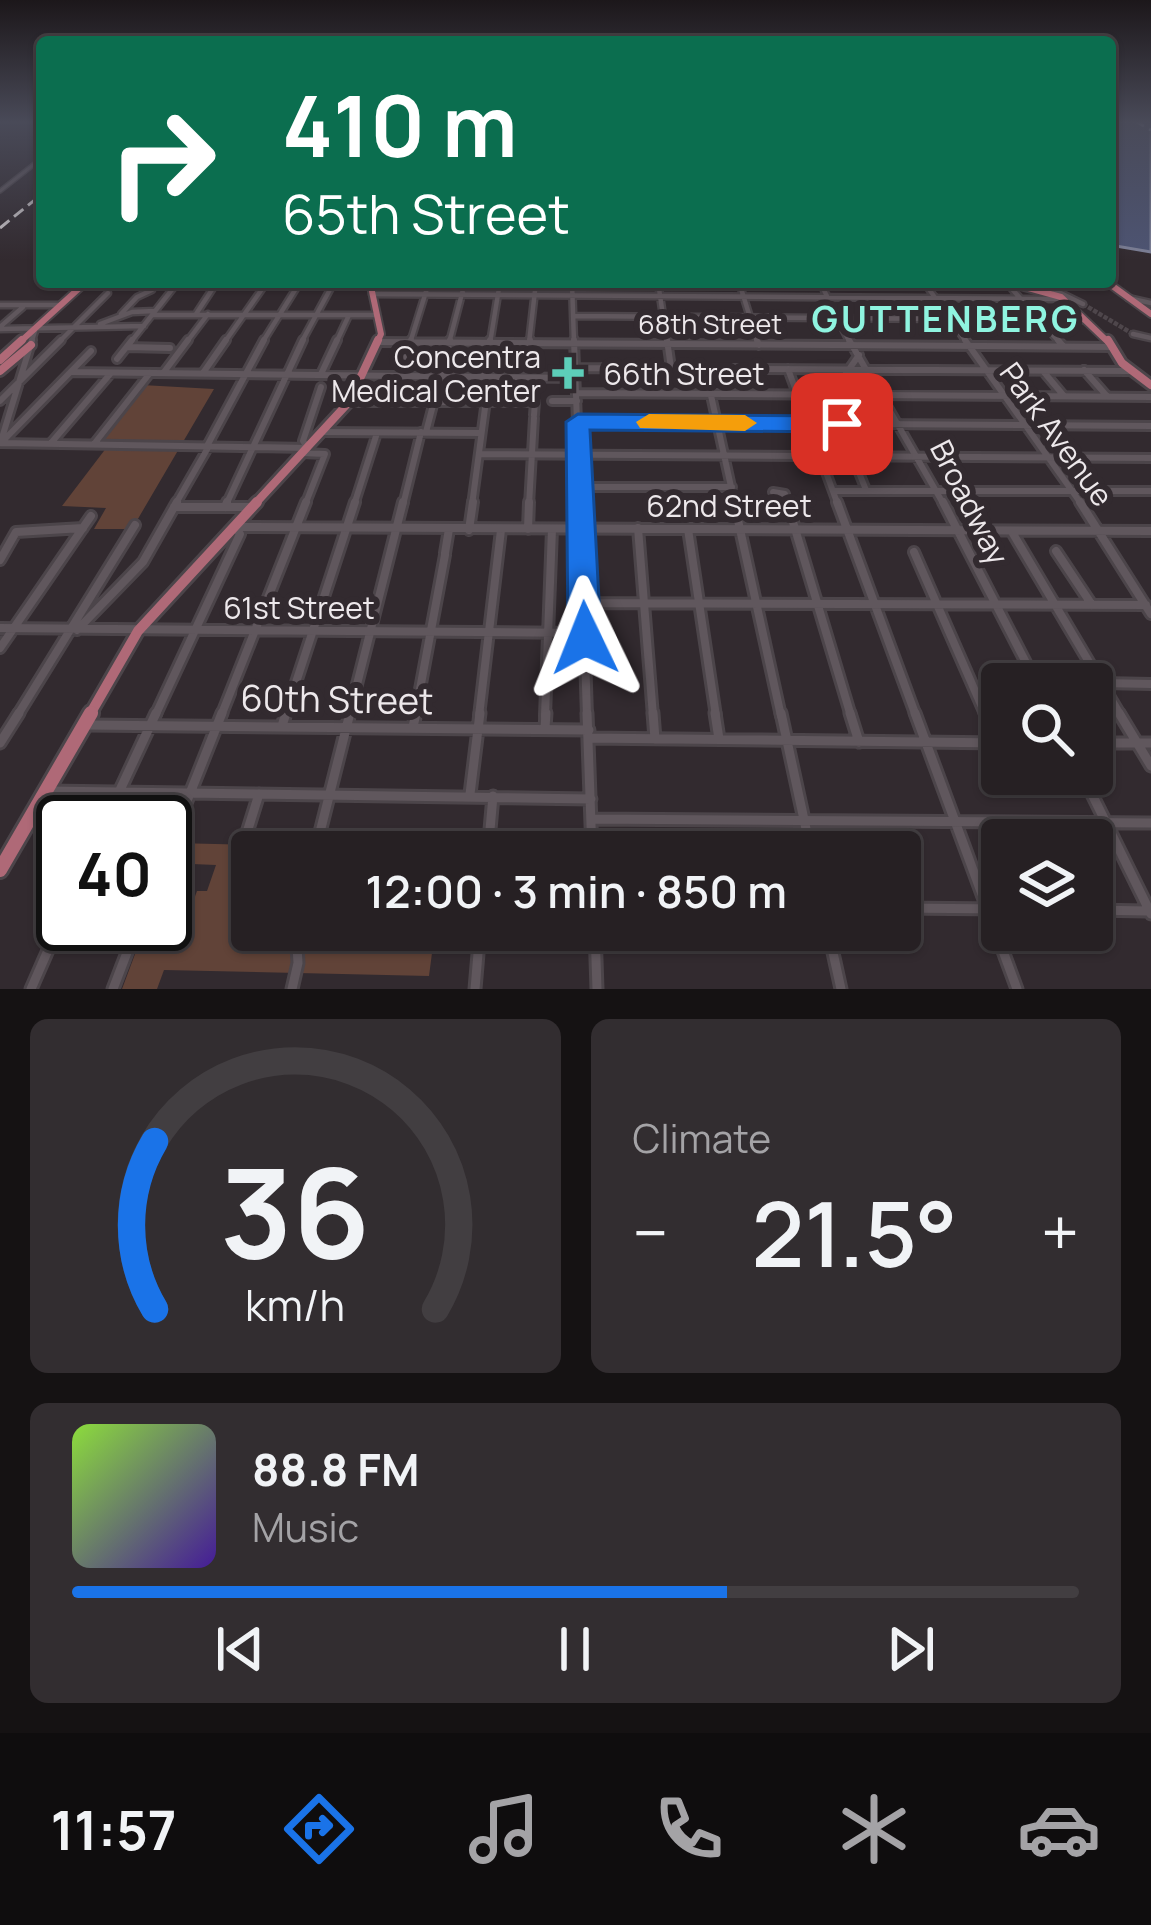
<!DOCTYPE html>
<html lang="en">
<head>
<meta charset="utf-8">
<style>
	body { margin:0; font-family:Manrope,sans-serif; background:#322d30; color:#f1f3f6; height:100vh; display:flex; flex-direction:column; font-size:45px; white-space:nowrap }
	* { box-sizing:border-box; margin:0 }
	p { font-size:39px; color:#a4a3a6 }
	.icon { flex:none; width:66px; height:66px; fill:none; stroke:currentColor; stroke-width:2; stroke-linecap:round; stroke-linejoin:round }
	.map { position:relative; height:989px; overflow:hidden }
	.sheet { display:flex; flex-direction:column; gap:30px; padding:30px; background:#151213; flex:1 }
	.sheet>* { flex:none }
	.top-card { position:absolute; left:36px; top:36px; width:1080px; height:252px; border-radius:12px; box-shadow:0 3px 9px #0004,0 0 0 3px #423e41; background:#0b6e4f; color:#fff; overflow:hidden }
	.controls { position:absolute; left:981px; top:663px; display:grid; gap:24px }
	.controls a { display:grid; place-items:center; width:132px; height:132px; border-radius:12px; background:#262023; box-shadow:0 3px 9px #0004,0 0 0 3px #423e41; font-size:60px }
	.speed { position:absolute; left:36px; top:795px; display:flex; gap:24px; font-size:60px; font-weight:700; text-align:center }
	.speed>* { display:grid; place-content:center; width:156px; height:156px; border-radius:50%; background:#262023; box-shadow:0 3px 9px #0004,0 0 0 3px #423e41; line-height:1 }
	.speed .limit { border:6px solid #111; border-radius:18px; background:#fff; color:#111 }
	.pin { position:absolute; display:grid; place-items:center; width:102px; height:102px; color:#fff; margin:-51px; border-radius:24px; box-shadow:0 6px 18px #0006 }
	.me { position:absolute; width:132px; margin:-66px; rotate:358deg; stroke-linejoin:round; filter:drop-shadow(0 0 9px #0008) }
	.turn { display:flex; align-items:center; gap:42px; height:252px; padding:0 48px; font-size:54px }
	.turn .icon { width:156px; height:156px; stroke-width:2.5 }
	.turn b { display:block; font-size:84px; line-height:102px }
	.big { font-size:90px; font-weight:600; line-height:1.1 }
	.sheet .widget { flex:1; display:flex; flex-direction:column; justify-content:center; gap:18px; min-width:0; padding:0 42px; border-radius:18px; background:#322d30 }
	.sheet .dial { align-items:center; gap:0 }
	.dial svg { height:312px; overflow:visible; fill:none; stroke:#423e41; stroke-width:7; stroke-linecap:round; text-anchor:middle }
	.dial text { fill:#f1f3f6; stroke:none }
	.song { display:flex; align-items:center; gap:36px }
	.cover { width:144px; height:144px; border-radius:18px; background:linear-gradient(135deg,hsl(90 70% 55%),hsl(260 70% 35%)) }
	.played { height:12px; border-radius:6px; background:linear-gradient(90deg,#1a73e8 65%,#423e41 65%) }
	.keys { display:flex; justify-content:space-around; direction:ltr }
	.heat { display:flex; justify-content:space-between; align-items:center; font-size:66px; direction:ltr }
	.sheet .tiles { flex:1; display:grid; gap:30px; grid-template-columns:1fr 1fr }
	.widget:last-child { grid-column:span 2 }
	.trip { position:absolute; left:231px; top:831px; width:690px; height:120px; border-radius:12px; background:#262023; box-shadow:0 3px 9px #0004,0 0 0 3px #423e41; font-weight:600; line-height:120px; text-align:center }
	.menu { display:flex; height:192px; justify-content:space-around; align-items:center; background:#0f0d0e; color:#a4a3a6 }
	.menu .icon { width:84px; height:84px }
	.menu .current { color:#1a73e8 }
	.menu b { font-size:54px; color:#f1f3f6 }
	.map>svg:first-child { display:block }
	.green { fill:#614338 }
	.water { fill:#4d5473; stroke:#7d8097; stroke-width:3 }
	.lines { fill:none; stroke-linecap:round; stroke-linejoin:round }
	.ferry { stroke:#d0d8fb; stroke-width:3; stroke-dasharray:8 6; stroke-linecap:butt }
	.minor-tunnel { stroke:#4e464b; stroke-width:4.5; stroke-dasharray:4.5 1.5; stroke-linecap:butt }
	.minor-far4-casing { stroke:#4c454a; stroke-width:6 }
	.minor-far3-casing { stroke:#4c454a; stroke-width:9 }
	.minor-far2-casing { stroke:#4c454a; stroke-width:12 }
	.minor-far1-casing { stroke:#4c454a; stroke-width:14 }
	.minor-casing { stroke:#4c454a; stroke-width:15 }
	.major-far3-casing { stroke:#4c454a; stroke-width:10 }
	.major-far2-casing { stroke:#4c454a; stroke-width:14 }
	.major-far1-casing { stroke:#4c454a; stroke-width:16 }
	.major-casing { stroke:#4c454a; stroke-width:20 }
	.minor-far4 { stroke:#60575d; stroke-width:3 }
	.minor-far3 { stroke:#60575d; stroke-width:4.5 }
	.minor-far2 { stroke:#60575d; stroke-width:6 }
	.minor-far1 { stroke:#60575d; stroke-width:8 }
	.minor { stroke:#60575d; stroke-width:9 }
	.major-far3 { stroke:#af6977; stroke-width:6 }
	.major-far2 { stroke:#af6977; stroke-width:8 }
	.major-far1 { stroke:#af6977; stroke-width:10 }
	.major { stroke:#af6977; stroke-width:14 }
	.rail { stroke:#ccc7ca; stroke-width:3; stroke-dasharray:12 6; stroke-linecap:butt }
	.route { fill:#1a73e8; stroke:#114b97; stroke-width:3 }
	.slow { fill:#f59e0b }
	.poi-dot { fill:#5dceb9; stroke:#322a2f; stroke-width:4.5 }
	.labels { text-anchor:middle; dominant-baseline:central; stroke-width:12; stroke-linejoin:round; paint-order:stroke }
	.far-street-label { font-size:27px; fill:#ede8eb; stroke:#322a2f }
	.poi-label { font-size:30px; fill:#ede8eb; stroke:#322a2f; text-anchor:end }
	.street-label { font-size:30px; fill:#ede8eb; stroke:#322a2f }
	.far-district-label { font-size:36px; font-weight:bold; letter-spacing:3px; fill:#8ff4e0; stroke:#322a2f }
	.near-street-label { font-size:36px; fill:#ede8eb; stroke:#322a2f }
</style>
</head>
<body>
<div class="map">
<svg width="1151" height="989" viewBox="0 0 1151 989">
	<rect width="100%" height="100%" fill="#322a2f"/>
	<!-- green -->
	<path class="green" d="M 142,385 L 214,389 L 132,529 L 94,529 L 106,508 L 62,506 L 110,443 L 99,442 Z
		M 446,836 L 444,852 L 252,852 L 252,930 L 435,930 L 429,976 L 164,970 L 157,989 L 122,989 L 144,930 L 183,929 L 197,891 L 207,891 L 216,865 L 167,863 L 175,843 L 338,847 L 341,838 Z"/>
	<!-- water -->
	<path class="water" d="M 1110,122 L 1151,122 L 1151,252 L 1110,245 Z"/>
	<g class="lines">
		<!-- ferry -->
		<path class="ferry" d="M 1137,122 L 1151,130"/>
		<!-- minor-tunnel -->
		<path class="minor-tunnel" d="M 1083,304 L 1133,334"/>
		<!-- minor-far4 casing -->
		<g class="minor-far4-casing">
			<path id="minor-far4" d="M 0,191 L 42,158"/>
		</g>
		<!-- minor-far3 casing -->
		<g class="minor-far3-casing">
			<path id="minor-far3" d="M 572,282 L 574,343
				M 658,282 L 667,343
				M 739,282 L 758,343
				M 820,282 L 850,343
				M 924,282 L 967,343
				M 1012,282 L 1012,289 L 1060,343
				M 1038,282 L 1083,304
				M 372,294 L 1064,299
				M 1128,298 L 1151,303
				M 0,305 L 60,305
				M 121,314 L 137,297 L 152,290
				M 196,314 L 217,282
				M 152,315 L 376,315
				M 573,316 L 1084,320
				M 100,324 L 132,312 L 155,311
				M 1,326 L 23,307
				M 0,329 L 144,326
				M 1133,334 L 1151,338
				M 379,342 L 542,343
				M 31,343 L 36,328
				M 58,343 L 108,293
				M 130,343 L 178,282
				M 186,343 L 208,314
				M 224,343 L 267,282
				M 262,343 L 300,282
				M 301,343 L 333,284
				M 336,343 L 349,315
				M 410,343 L 429,282
				M 449,343 L 465,282
				M 490,343 L 500,282
				M 529,343 L 536,282"/>
		</g>
		<!-- minor-far2 casing -->
		<g class="minor-far2-casing">
			<path id="minor-far2" d="M 574,340 L 580,505
				M 667,340 L 671,368
				M 757,340 L 759,345
				M 849,340 L 944,505
				M 965,340 L 1082,505
				M 1058,340 L 1063,346
				M 379,342 L 1113,347
				M 127,347 L 170,348
				M 859,355 L 829,398 L 866,490
				M 117,359 L 132,340
				M 527,364 L 530,340
				M 403,366 L 411,340
				M 576,368 L 1130,371
				M 705,368 L 735,505
				M 788,369 L 838,505
				M 1084,370 L 1106,395
				M 1043,371 L 1064,396
				M 72,372 L 576,378
				M 164,372 L 188,340
				M 203,373 L 226,340
				M 321,374 L 337,340
				M 484,377 L 490,340
				M 577,393 L 1151,397
				M 0,401 L 61,340
				M 552,401 L 577,401
				M 349,402 L 535,402 L 534,415
				M 578,422 L 1151,426
				M 323,432 L 481,433
				M 426,432 L 450,340
				M 1,441 L 32,340
				M 1,443 L 308,448 L 303,441 L 321,387
				M 1,443 L 91,351
				M 51,443 L 111,373
				M 94,444 L 150,373
				M 207,446 L 264,340
				M 303,453 L 325,454 L 305,505
				M 479,454 L 1151,458
				M 580,487 L 732,487
				M 835,491 L 1151,491
				M 773,492 L 785,494 L 788,505
				M 175,505 L 209,446
				M 226,505 L 303,340
				M 354,505 L 377,433
				M 403,505 L 421,432
				M 472,505 L 489,378
				M 529,505 L 534,418"/>
		</g>
		<!-- minor-far1 casing -->
		<g class="minor-far1-casing">
			<path id="minor-far1" d="M 580,502 L 587,716
				M 734,502 L 781,716
				M 787,502 L 851,716
				M 837,502 L 916,716
				M 943,502 L 1037,684
				M 1080,502 L 1151,614
				M 174,507 L 249,507
				M 225,507 L 227,502
				M 638,528 L 653,716
				M 528,529 L 529,502
				M 688,529 L 716,716
				M 469,530 L 473,502
				M 1012,532 L 1121,716
				M 1056,551 L 1092,605
				M 914,552 L 986,716
				M 445,553 L 449,529
				M 0,560 L 16,532 L 83,528
				M 584,603 L 1146,605
				M 0,628 L 584,633
				M 77,630 L 143,562 L 177,502
				M 0,648 L 91,516
				M 1102,683 L 1151,684
				M 17,716 L 135,525
				M 155,716 L 240,534 L 235,527 L 1151,531
				M 221,716 L 306,502
				M 285,716 L 355,502
				M 349,716 L 403,502
				M 415,716 L 445,555
				M 479,716 L 501,530
				M 545,716 L 552,529"/>
		</g>
		<!-- minor casing -->
		<g class="minor-casing">
			<path id="minor" d="M 587,713 L 592,852
				M 653,713 L 655,739
				M 715,713 L 719,739
				M 781,713 L 811,852
				M 850,713 L 859,742
				M 915,713 L 1017,989
				M 985,713 L 998,743
				M 1119,713 L 1151,766
				M 87,725 L 589,730
				M 282,726 L 286,713
				M 413,727 L 416,713
				M 545,728 L 546,713
				M 589,738 L 1002,743
				M 0,743 L 19,713
				M 1092,743 L 1151,743
				M 1082,774 L 1151,914
				M 48,791 L 591,799
				M 470,794 L 480,713
				M 591,819 L 1151,823
				M 105,822 L 156,713
				M 244,842 L 259,794
				M 315,852 L 350,713
				M 488,852 L 493,796
				M 165,856 L 222,713
				M 900,908 L 1002,909
				M 1092,910 L 1147,911
				M 595,930 L 597,989
				M 828,930 L 841,989
				M 31,989 L 63,916
				M 113,989 L 138,924
				M 292,989 L 298,963 L 296,930
				M 475,989 L 480,930"/>
		</g>
		<!-- major-far3 casing -->
		<g class="major-far3-casing">
			<path id="major-far3" d="M 370,282 L 381,334 L 377,343
				M 1006,282 L 1061,297 L 1109,343
				M 1107,282 L 1151,314
				M 19,343 L 86,282"/>
		</g>
		<!-- major-far2 casing -->
		<g class="major-far2-casing">
			<path id="major-far2" d="M 1108,340 L 1122,363 L 1151,385
				M 0,360 L 22,340
				M 0,371 L 31,345
				M 254,505 L 349,402 L 378,340"/>
		</g>
		<!-- major-far1 casing -->
		<g class="major-far1-casing">
			<path id="major-far1" d="M 89,716 L 138,631 L 257,502"/>
		</g>
		<!-- major casing -->
		<g class="major-casing">
			<path id="major" d="M 0,870 L 91,713"/>
		</g>
		<!-- minor-far4 -->
		<use href="#minor-far4" class="minor-far4"/>
		<!-- minor-far3 -->
		<use href="#minor-far3" class="minor-far3"/>
		<!-- minor-far2 -->
		<use href="#minor-far2" class="minor-far2"/>
		<!-- minor-far1 -->
		<use href="#minor-far1" class="minor-far1"/>
		<!-- minor -->
		<use href="#minor" class="minor"/>
		<!-- major-far3 -->
		<use href="#major-far3" class="major-far3"/>
		<!-- major-far2 -->
		<use href="#major-far2" class="major-far2"/>
		<!-- major-far1 -->
		<use href="#major-far1" class="major-far1"/>
		<!-- major -->
		<use href="#major" class="major"/>
		<!-- rail -->
		<path class="rail" d="M 0,228 L 42,194"/>
	</g>
	<!-- sky -->
	<linearGradient id="sky" x2="0" y2="1"><stop stop-color="#1c171a"/><stop offset="0.47" stop-color="#494a58"/><stop offset="1" stop-color="#494a58" stop-opacity="0"/></linearGradient>
	<rect width="1151" height="260" fill="url(#sky)"/>
	<!-- route -->
	<path class="route" d="M 578,414 L 842,416 L 854,424 L 842,432 L 590,430 L 601,638 L 596,649 L 585,653 L 573,649 L 568,638 L 566,422 Z"/>
	<!-- slow -->
	<path class="slow" d="M 649,414 L 745,415 L 757,423 L 745,431 L 640,428 L 636,422 Z"/>
	<!-- markers -->
	<path class="poi-dot" d="M562 355h12v12h12v12h-12v12h-12v-12h-12v-12h12z"/>
	<g class="labels">
		<!-- far-street labels -->
		<g class="far-street-label">
			<text x="710" y="323">68th Street</text>
		</g>
		<!-- poi labels -->
		<g class="poi-label">
			<text x="541" y="356">Concentra<tspan x="541" dy="34">Medical Center</tspan></text>
		</g>
		<!-- street labels -->
		<g class="street-label">
			<text x="684" y="373">66th Street</text>
			<text transform="translate(1057 434) rotate(54)">Park Avenue</text>
			<text transform="translate(970 502) rotate(63)">Broadway</text>
			<text x="729" y="505">62nd Street</text>
			<text x="299" y="607">61st Street</text>
		</g>
		<!-- far-district labels -->
		<g class="far-district-label">
			<text x="946" y="318">GUTTENBERG</text>
		</g>
		<!-- near-street labels -->
		<g class="near-street-label">
			<text transform="translate(337 699) rotate(1)">60th Street</text>
		</g>
	</g>
</svg>
<div class="controls">
<a><svg class="icon" aria-label="search" viewBox="0 0 24 24"><circle cx="10" cy="10" r="6"/><path d="M15 15l6 6"/></svg></a>
<a><svg class="icon" aria-label="layers" viewBox="0 0 24 24"><path d="M12 4l9 5-9 5-9-5zM3 14l9 5 9-5"/></svg></a>
</div>
<div class="speed"><div class="limit">40</div></div>
<div class="pin" style="left:842px;top:424px;background:#d93025"><svg class="icon" aria-label="arrive" viewBox="0 0 24 24"><path d="M6 21V4h12l-3 4 3 4H6"/></svg></div>
<svg class="me" style="left:585px;top:638px" viewBox="-20 -20 40 40"><path d="M0-17L14 15 0 8-14 15z" fill="#1a73e8" stroke="#fff" stroke-width="4"/></svg>
<div class="trip">12:00 · 3 min · 850 m</div>
<div class="top-card">
<div class="turn"><svg class="icon" aria-label="right" viewBox="0 0 24 24"><path d="M7 20v-9h11M14 6l5 5-5 5"/></svg><div><b>410 m</b>65th Street</div></div>
</div>
</div>
<section class="sheet">
<div class="tiles">
<div class="widget dial"><svg viewBox="0 0 100 80">
<path d="M14 69A42 42 0 1 1 86 69"/>
<path d="M14 69A42 42 0 0 1 14 26" stroke="#1a73e8"/>
<text x="50" y="56" font-size="32" font-weight="700">36</text>
<text x="50" y="72" font-size="11">km/h</text>
</svg></div>
<div class="widget"><p>Climate</p>
<div class="heat"><a>−</a><b class="big">21.5°</b><a>+</a></div>
</div>
<div class="widget">
<div class="song"><i class="cover"></i><div><b>88.8 FM</b><p>Music</p></div></div>
<div class="played"></div>
<div class="keys"><svg class="icon" aria-label="previous" viewBox="0 0 24 24"><path d="M18 5L8 12l10 7zM5 5v14"/></svg><svg class="icon" aria-label="pause" viewBox="0 0 24 24"><path d="M8 5v14M16 5v14"/></svg><svg class="icon" aria-label="next" viewBox="0 0 24 24"><path d="M6 5l10 7-10 7zM19 5v14"/></svg></div>
</div>
</div>
</section>
<nav class="menu">
<b>11:57</b>
<svg class="icon current" aria-label="directions" viewBox="0 0 24 24"><path d="M12 3l9 9-9 9-9-9zM9 14v-3h6M13 9l2 2-2 2"/></svg>
<svg class="icon" aria-label="music" viewBox="0 0 24 24"><path d="M9 18V5l10-2v13"/><circle cx="6" cy="18" r="3"/><circle cx="16" cy="16" r="3"/></svg>
<svg class="icon" aria-label="phone" viewBox="0 0 24 24"><path d="M5 4h4l2 5-3 2q2 4 5 5l2-3 5 2v4C11 20 4 13 5 4z"/></svg>
<svg class="icon" aria-label="climate" viewBox="0 0 24 24"><path d="M12 3v18M4 7l16 10M4 17L20 7"/></svg>
<svg class="icon" aria-label="car" viewBox="0 0 24 24"><path d="M5 17H2v-5l4-1 3-4h7l3 4 3 1v5h-3M9 17h6M6 11h13"/><circle cx="7" cy="17" r="2"/><circle cx="17" cy="17" r="2"/></svg>
</nav>
</body>
</html>
